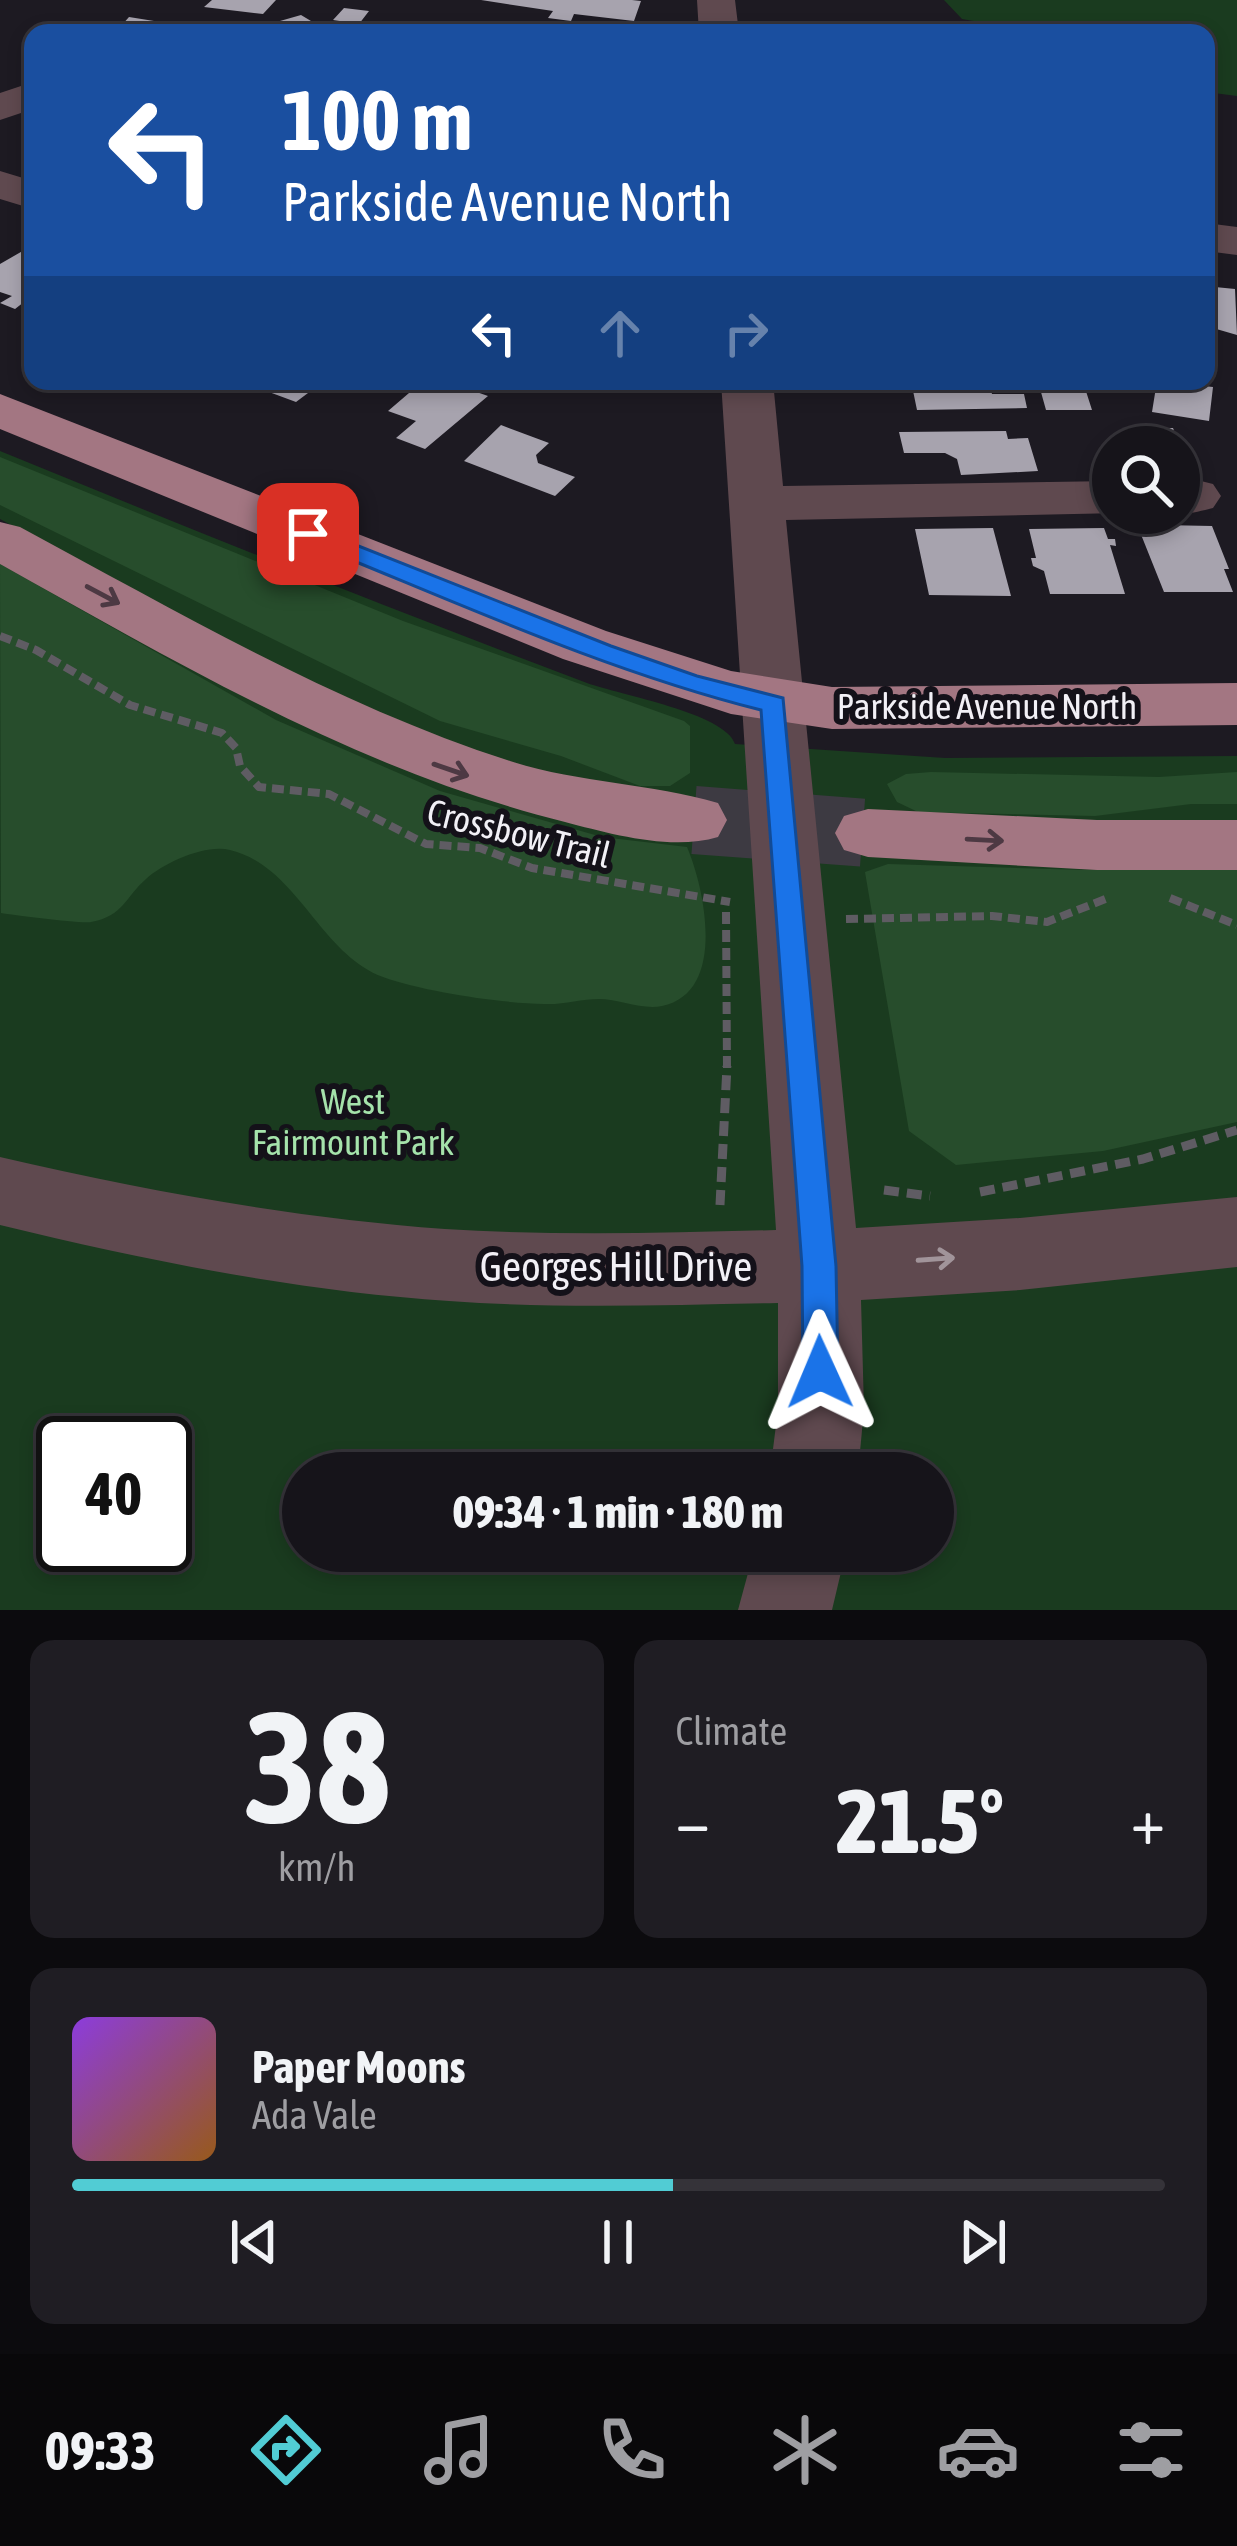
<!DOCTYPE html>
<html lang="en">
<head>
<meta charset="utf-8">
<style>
	body { margin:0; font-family:"Asap Condensed",sans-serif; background:#1f1d23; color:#f1f3f6; height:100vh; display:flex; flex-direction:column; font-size:45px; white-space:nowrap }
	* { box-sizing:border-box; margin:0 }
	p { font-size:39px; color:#9e9ea2 }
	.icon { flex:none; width:66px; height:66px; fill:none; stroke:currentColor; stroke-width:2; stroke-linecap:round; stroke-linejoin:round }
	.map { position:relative; height:1610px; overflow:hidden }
	.sheet { display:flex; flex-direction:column; gap:30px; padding:30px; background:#0c0b0e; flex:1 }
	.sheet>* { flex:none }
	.top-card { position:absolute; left:24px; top:24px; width:1191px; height:366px; border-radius:24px; box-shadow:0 6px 18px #0003,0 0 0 3px #353339; background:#1a4fa0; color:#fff; overflow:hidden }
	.controls { position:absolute; left:1092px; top:426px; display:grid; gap:24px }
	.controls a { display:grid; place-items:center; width:108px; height:108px; border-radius:50%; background:#16141a; box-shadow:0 6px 18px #0003,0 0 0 3px #353339; font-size:60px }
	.speed { position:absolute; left:36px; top:1416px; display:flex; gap:24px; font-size:60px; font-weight:700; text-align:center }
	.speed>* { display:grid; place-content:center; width:156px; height:156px; border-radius:50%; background:#16141a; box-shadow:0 6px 18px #0003,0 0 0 3px #353339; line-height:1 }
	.speed .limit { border:6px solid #111; border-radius:18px; background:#fff; color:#111 }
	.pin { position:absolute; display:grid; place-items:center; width:102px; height:102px; color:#fff; margin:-51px; border-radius:24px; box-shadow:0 6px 18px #0006 }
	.me { position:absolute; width:132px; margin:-66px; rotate:359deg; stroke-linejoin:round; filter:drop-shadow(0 0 9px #0008) }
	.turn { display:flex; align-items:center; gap:42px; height:252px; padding:0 60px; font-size:54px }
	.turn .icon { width:156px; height:156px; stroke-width:2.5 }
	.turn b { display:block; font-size:84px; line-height:102px }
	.lanes { display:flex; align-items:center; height:114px; padding:0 60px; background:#0003; justify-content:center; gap:60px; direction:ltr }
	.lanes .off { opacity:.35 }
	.big { font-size:90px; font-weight:800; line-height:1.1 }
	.sheet .card { flex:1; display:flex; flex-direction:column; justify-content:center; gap:18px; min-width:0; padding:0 42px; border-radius:24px; background:#1f1d23 }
	.sheet .dial { align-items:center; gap:0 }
	.dial b { font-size:156px; line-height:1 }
	.song { display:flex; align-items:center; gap:36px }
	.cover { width:144px; height:144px; border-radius:18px; background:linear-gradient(135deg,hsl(270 70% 55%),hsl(30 70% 35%)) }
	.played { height:12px; border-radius:6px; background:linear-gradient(90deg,#51ccd4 55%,#353339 55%) }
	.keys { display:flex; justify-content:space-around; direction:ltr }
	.heat { display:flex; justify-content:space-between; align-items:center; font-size:66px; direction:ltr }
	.sheet .tiles { flex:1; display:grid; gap:30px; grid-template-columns:1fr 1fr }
	.card:last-child { grid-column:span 2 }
	.trip { position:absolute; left:282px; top:1452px; width:672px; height:120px; border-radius:60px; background:#16141a; box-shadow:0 6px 18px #0003,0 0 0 3px #353339; font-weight:800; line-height:120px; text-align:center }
	.dock { display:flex; height:192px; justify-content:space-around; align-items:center; background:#09080a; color:#9e9ea2 }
	.dock .icon { width:84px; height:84px }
	.dock .selected { color:#51ccd4 }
	.dock b { font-size:54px; color:#f1f3f6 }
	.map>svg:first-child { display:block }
	.green { fill:#1a3b1f; fill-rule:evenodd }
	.forest { fill:#274d2c }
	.building { fill:#a7a3ae }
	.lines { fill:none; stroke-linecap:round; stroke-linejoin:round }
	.major-tunnel { stroke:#3d3a42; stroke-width:68; stroke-dasharray:68 33; stroke-linecap:butt }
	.path-far1 { stroke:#5f5c63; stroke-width:8; stroke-dasharray:12 6; stroke-linecap:butt }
	.path { stroke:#5f5c63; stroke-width:9; stroke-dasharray:15 8; stroke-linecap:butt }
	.minor { fill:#5f494f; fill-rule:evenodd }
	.major { fill:#a37682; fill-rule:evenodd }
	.oneway { stroke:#4d3943 }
	.oneway2 { stroke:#a1949a }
	.route { fill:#1a73e8; stroke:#114b97; stroke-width:3 }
	.labels { text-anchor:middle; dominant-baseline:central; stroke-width:12; stroke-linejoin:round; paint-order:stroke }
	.street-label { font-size:36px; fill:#f2f0f6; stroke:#141119 }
	.park-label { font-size:36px; fill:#a5e3ab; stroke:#141119 }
	.near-street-label { font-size:42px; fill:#f2f0f6; stroke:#141119 }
</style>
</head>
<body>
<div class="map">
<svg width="1237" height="1610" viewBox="0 0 1237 1610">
	<rect width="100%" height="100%" fill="#1d1a22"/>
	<!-- green -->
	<path class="green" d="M 944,0 L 1237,0 L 1237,96 L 1206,92 L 1206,33 L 1042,33 L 962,19 Z
		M 0,451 C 195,531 390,609 587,683 C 620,695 725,713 735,744 L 945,758 L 1237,756 L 1237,1610 L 0,1610 L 0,554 L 90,602 L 554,783 L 289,676 L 0,519 ZM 63,1443 L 165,1443 L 165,1545 L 63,1545 ZM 303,1473 L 933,1473 L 933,1551 L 303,1551 Z"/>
	<!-- forest -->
	<path class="forest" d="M 0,457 L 403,621 L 684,721 L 690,726 L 690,773 L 670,786 L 640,786 L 561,756 L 440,721 L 0,505 Z
		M 0,564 L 276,720 L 440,791 L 602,837 L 687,847 C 705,889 727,993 662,1006 C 642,1010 619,999 599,999 C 581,999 563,1005 544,1004 C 500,1003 425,992 383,977 C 320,954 297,866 230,850 C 205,844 164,863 146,879 C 125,897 124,916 91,922 C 81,924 14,915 1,913 Z
		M 931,772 L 1159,777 L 1237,772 L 1237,804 L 1191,804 L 1095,816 L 918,812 L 897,802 L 887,784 L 906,774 Z
		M 888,864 L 1083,870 L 1237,869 L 1237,1122 L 1103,1151 L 956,1165 L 909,1131 L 865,872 Z"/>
	<!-- building -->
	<path class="building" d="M 212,0 L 276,0 L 263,14 L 204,7 Z
		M 481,0 L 632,0 L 641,1 L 634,21 L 574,14 L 571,21 L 548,18 L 553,11 Z
		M 344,8 L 369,11 L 359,24 L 333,20 Z
		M 301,15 L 311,21 L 306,27 L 315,28 L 310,33 L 264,33 L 273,23 Z
		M 129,17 L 154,21 L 146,33 L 62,33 L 65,28 L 121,26 Z
		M 474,22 L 507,26 L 502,33 L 466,33 Z
		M 33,245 L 33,295 L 15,309 L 0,303 L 12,296 L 0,292 L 0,264 Z
		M 1215,287 L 1235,289 L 1237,335 L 1206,326 L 1206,289 L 1215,290 Z
		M 282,381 L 324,381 L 296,402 L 269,392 Z
		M 423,381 L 445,381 L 488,396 L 425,449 L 396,438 L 416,421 L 388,411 Z
		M 911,381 L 988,381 L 992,394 L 1024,394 L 1027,408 L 917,410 Z
		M 1157,381 L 1213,387 L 1209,421 L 1152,412 Z
		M 1039,385 L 1084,385 L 1092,410 L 1046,410 Z
		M 501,425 L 549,443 L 536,455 L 538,463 L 575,477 L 555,496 L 464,461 Z
		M 1173,428 L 1180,447 L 1141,447 L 1134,429 Z
		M 1006,431 L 1008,439 L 1028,438 L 1038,471 L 961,475 L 957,459 L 945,453 L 904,453 L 899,432 Z
		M 1162,525 L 1212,526 L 1229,569 L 1224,569 L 1233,592 L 1164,592 L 1138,527 Z
		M 993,528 L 1011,596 L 929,595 L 915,529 Z
		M 1104,528 L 1108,539 L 1115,539 L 1116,546 L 1110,545 L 1125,594 L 1050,594 L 1044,571 L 1033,566 L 1031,558 L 1036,558 L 1029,529 Z"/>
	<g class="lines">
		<!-- major-tunnel -->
		<path class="major-tunnel" d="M 694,820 L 868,833"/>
		<!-- path-far1 -->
		<path class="path-far1" d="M 0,636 L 36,650 L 130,705 L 222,733 L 236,748 L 240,766 L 259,787 L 329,794 L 426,844 L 480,848 L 532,868 L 730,902
			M 1170,898 L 1237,925
			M 726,912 L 727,1069
			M 846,919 L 992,916 L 1047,922 L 1108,898"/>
		<!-- path -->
		<path class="path" d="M 884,1190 L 930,1196
			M 980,1192 L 1143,1159 L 1237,1130
			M 720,1205 L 727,1066"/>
		<!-- minor -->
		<path class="minor" d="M 697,0 L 735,0 L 739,33 L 699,33 Z
			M 33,82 L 33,109 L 0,120 L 0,93 Z
			M 0,171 L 33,181 L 33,209 L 0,199 Z
			M 1206,223 L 1237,227 L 1237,255 L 1206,251 Z
			M 721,381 L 773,381 L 783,486 L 1113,481 L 1113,513 L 1120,513 L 786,520 L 856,1228 L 1020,1218 L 1237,1197 L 1237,1267 L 1020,1290 L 861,1300 L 864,1409 L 858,1473 L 770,1473 L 778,1409 L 778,1303 C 669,1305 558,1309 449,1301 C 298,1291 148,1261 0,1225 L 0,1157 C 146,1191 295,1218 445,1229 C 555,1236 666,1233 776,1230 Z
			M 1193,479 L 1213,484 L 1221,496 L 1213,508 C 1200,511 1188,515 1176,513 L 1179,480 Z
			M 754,1551 L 846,1551 L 832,1610 L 738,1610 Z"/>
		<!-- major -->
		<path class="major" d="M 0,394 L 606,631 L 731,671 L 832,687 L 1237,683 L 1237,725 L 832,729 L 731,714 L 563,659 L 0,429 Z
			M 0,522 L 20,527 C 180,613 337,705 510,761 C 578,783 650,783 718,803 L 727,820 L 718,837 C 671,851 611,834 565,822 C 360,771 183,666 0,564 Z
			M 868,809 L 1097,820 L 1237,820 L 1237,870 L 1097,870 L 868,857 L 844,850 L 835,833 L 844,816 Z"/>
	</g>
	<!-- one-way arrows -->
	<defs><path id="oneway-shaft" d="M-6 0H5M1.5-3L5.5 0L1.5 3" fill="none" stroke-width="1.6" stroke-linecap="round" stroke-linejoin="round" transform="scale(3)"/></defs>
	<g class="oneway">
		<use href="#oneway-shaft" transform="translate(103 595) rotate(28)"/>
		<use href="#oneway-shaft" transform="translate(451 770) rotate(19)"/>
		<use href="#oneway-shaft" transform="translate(985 840) rotate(3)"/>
	</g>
	<use class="oneway2" href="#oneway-shaft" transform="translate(936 1259) rotate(-4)"/>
	<!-- route -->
	<path class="route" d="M 308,526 L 611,646 L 697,676 L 783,698 L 836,1266 L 838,1372 L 833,1384 L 820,1389 L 808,1384 L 803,1372 L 802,1266 L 761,710 C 602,670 452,600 300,539 L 300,529 Z"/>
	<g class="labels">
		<!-- street labels -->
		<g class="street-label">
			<text x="987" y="706">Parkside Avenue North</text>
			<text transform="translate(519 833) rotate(14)">Crossbow Trail</text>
		</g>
		<!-- park labels -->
		<g class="park-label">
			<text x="353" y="1101">West<tspan x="353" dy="41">Fairmount Park</tspan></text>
		</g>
		<!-- near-street labels -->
		<g class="near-street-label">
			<text x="616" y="1266">Georges Hill Drive</text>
		</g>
	</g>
</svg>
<div class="controls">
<a><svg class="icon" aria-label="search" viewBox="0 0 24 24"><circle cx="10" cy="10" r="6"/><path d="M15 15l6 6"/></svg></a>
</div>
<div class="speed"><div class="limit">40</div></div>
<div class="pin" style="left:308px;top:534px;background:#d93025"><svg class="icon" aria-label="arrive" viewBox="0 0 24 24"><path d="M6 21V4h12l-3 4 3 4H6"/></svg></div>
<svg class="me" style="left:820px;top:1372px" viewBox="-20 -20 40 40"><path d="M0-17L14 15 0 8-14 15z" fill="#1a73e8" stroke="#fff" stroke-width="4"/></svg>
<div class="trip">09:34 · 1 min · 180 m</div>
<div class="top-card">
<div class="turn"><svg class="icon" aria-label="left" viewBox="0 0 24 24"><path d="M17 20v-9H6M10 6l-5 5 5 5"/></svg><div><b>100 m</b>Parkside Avenue North</div></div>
<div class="lanes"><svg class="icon" aria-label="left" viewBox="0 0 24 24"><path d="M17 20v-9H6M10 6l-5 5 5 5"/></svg><svg class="icon off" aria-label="ahead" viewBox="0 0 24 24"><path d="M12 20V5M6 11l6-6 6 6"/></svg><svg class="icon off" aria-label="right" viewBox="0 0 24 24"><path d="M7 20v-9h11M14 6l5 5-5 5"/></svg></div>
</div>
</div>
<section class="sheet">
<div class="tiles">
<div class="card dial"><b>38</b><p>km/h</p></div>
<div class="card"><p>Climate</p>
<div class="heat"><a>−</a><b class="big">21.5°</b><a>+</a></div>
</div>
<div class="card">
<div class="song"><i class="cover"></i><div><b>Paper Moons</b><p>Ada Vale</p></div></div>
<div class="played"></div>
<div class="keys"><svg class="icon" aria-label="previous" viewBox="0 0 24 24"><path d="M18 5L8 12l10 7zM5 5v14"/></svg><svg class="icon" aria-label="pause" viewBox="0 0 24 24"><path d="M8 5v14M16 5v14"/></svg><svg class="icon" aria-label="next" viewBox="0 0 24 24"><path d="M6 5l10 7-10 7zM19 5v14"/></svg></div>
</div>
</div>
</section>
<nav class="dock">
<b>09:33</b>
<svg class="icon selected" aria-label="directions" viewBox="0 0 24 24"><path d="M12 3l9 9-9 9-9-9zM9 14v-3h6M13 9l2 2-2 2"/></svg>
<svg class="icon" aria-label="music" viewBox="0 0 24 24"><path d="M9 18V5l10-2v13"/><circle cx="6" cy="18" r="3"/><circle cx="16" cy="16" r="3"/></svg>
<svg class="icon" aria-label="phone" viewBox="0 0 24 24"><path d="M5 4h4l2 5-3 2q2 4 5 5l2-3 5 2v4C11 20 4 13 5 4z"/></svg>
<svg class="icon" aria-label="climate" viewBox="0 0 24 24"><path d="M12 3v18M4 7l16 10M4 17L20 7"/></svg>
<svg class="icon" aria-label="car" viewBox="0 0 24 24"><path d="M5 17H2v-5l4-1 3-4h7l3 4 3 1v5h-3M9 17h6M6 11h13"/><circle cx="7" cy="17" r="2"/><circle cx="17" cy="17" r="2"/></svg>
<svg class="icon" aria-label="filters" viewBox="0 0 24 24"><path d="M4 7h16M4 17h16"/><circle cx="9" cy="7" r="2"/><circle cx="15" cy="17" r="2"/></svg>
</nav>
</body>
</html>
